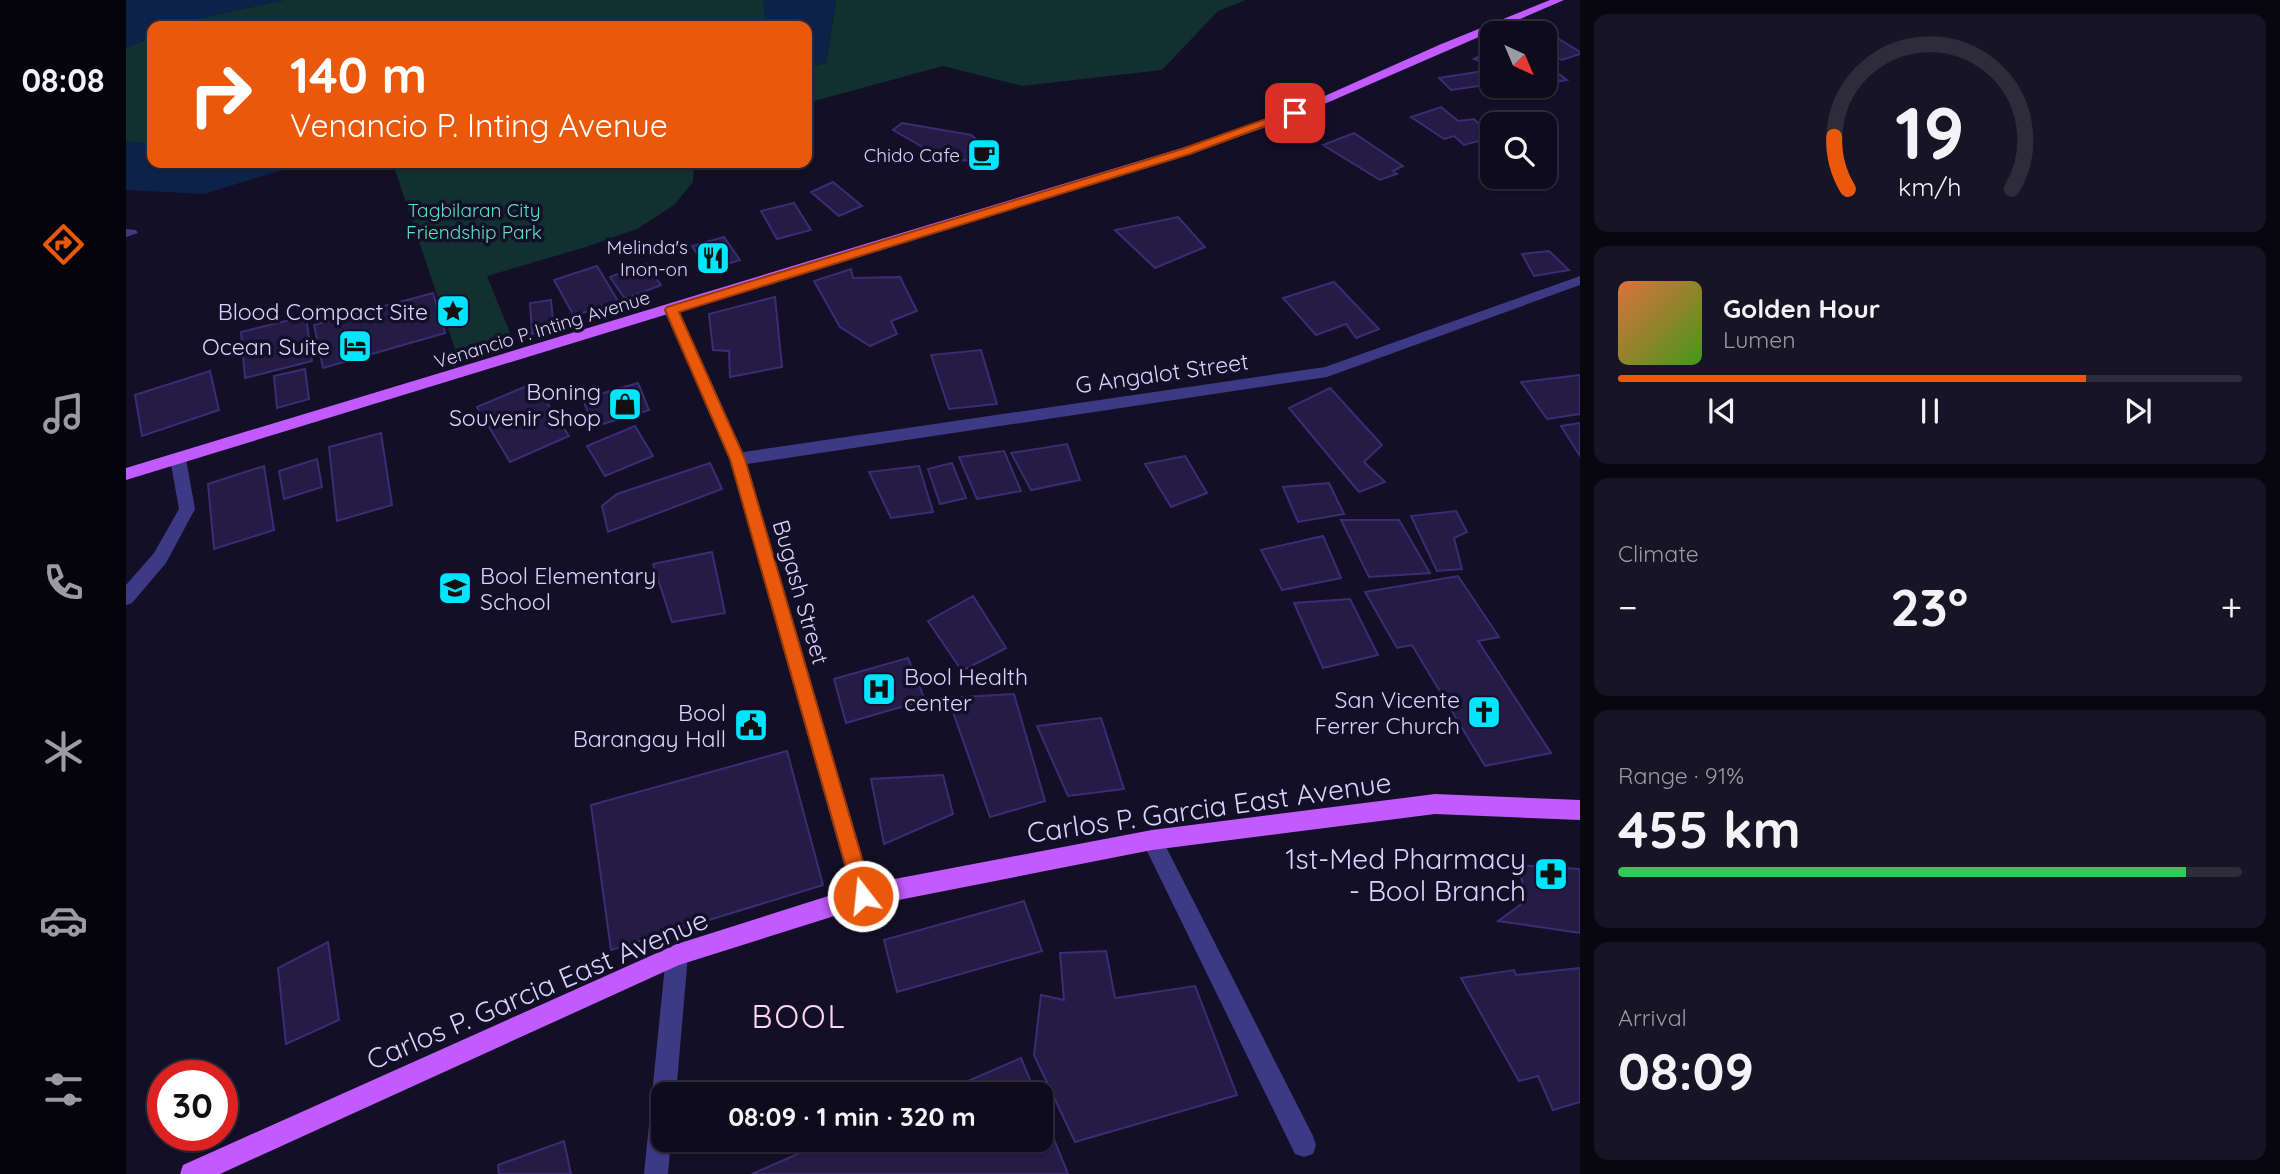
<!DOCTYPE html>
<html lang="en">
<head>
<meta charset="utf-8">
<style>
	body { margin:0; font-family:Quicksand,sans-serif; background:#171425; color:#f1f3f6; height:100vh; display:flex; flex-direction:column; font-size:26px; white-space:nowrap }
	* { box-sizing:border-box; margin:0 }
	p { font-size:23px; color:#9b9ba3 }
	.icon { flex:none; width:38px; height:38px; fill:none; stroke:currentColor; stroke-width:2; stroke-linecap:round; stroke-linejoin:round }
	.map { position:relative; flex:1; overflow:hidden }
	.details { display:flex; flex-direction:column; gap:14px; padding:14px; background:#08060f; width:700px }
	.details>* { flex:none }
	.banner { position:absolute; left:21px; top:21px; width:665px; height:147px; border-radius:14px; box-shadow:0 2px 5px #0004,0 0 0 2px #2e2b3b; background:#ea580c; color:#fff; overflow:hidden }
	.needle { width:46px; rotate:136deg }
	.tools { position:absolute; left:1354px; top:21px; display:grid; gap:14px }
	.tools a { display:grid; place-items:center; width:77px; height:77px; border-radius:14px; background:#0e0b1c; box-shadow:0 2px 5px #0004,0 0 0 2px #2e2b3b; font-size:35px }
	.speed { position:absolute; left:21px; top:1060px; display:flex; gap:14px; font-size:35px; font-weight:700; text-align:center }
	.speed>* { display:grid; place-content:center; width:91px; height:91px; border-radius:50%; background:#0e0b1c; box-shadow:0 2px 5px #0004,0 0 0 2px #2e2b3b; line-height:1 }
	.speed .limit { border:10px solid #d22; background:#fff; color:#111 }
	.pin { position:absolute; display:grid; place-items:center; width:60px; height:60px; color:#fff; margin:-30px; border-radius:14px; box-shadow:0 4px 10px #0006 }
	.me { position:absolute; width:77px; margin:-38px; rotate:344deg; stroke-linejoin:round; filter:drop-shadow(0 0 5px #0008) }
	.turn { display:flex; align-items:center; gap:24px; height:147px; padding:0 28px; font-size:32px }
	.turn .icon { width:91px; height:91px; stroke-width:2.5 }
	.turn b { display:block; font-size:49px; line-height:60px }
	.big { font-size:52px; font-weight:700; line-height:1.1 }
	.details .tile { flex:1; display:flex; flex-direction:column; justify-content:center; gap:10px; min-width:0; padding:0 24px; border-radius:14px; background:#171425 }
	.details .dial { align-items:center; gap:0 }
	.dial svg { height:182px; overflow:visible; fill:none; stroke:#2e2b3b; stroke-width:7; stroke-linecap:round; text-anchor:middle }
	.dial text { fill:#f1f3f6; stroke:none }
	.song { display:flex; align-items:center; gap:21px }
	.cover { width:84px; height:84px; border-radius:10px; background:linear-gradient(135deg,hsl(20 70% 55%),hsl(100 70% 35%)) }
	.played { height:7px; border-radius:4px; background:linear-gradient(90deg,#ea580c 75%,#2e2b3b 75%) }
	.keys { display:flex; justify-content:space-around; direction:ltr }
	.heat { display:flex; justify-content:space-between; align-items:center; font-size:38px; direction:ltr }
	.charge { height:10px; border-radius:5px; background:linear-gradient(90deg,#34c759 91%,#2e2b3b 0) }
	.trip { position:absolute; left:525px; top:1082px; width:402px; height:70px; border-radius:14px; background:#0e0b1c; box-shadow:0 2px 5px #0004,0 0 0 2px #2e2b3b; font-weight:700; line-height:70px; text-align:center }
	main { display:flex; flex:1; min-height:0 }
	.menu { display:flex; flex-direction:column; width:126px; justify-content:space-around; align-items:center; background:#06040b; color:#9b9ba3 }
	.menu .icon { width:49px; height:49px }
	.menu .active { color:#ea580c }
	.menu b { font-size:32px; color:#f1f3f6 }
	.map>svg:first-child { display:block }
	.green { fill:#12302f }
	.water { fill:#0c2248 }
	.building { fill:#241b47; stroke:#3b2d73; stroke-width:2 }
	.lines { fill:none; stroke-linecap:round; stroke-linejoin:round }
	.minor { fill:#3d3a85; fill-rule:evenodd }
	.major { fill:#c25bff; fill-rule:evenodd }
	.route { fill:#ea580c; stroke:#983908; stroke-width:2 }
	.labels { text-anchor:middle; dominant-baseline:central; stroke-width:7; stroke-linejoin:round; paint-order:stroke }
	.far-poi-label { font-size:19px; fill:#d9d4ff; stroke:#130f26; text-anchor:end }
	.far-park-label { font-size:19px; fill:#5fe0c0; stroke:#130f26 }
	.far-street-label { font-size:19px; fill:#d9d4ff; stroke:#130f26 }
	.poi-label { font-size:23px; fill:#d9d4ff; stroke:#130f26; text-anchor:end }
	.street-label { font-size:23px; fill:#d9d4ff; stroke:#130f26 }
	.near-street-label { font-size:28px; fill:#d9d4ff; stroke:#130f26 }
	.near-poi-label { font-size:28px; fill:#d9d4ff; stroke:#130f26; text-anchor:end }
	.near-quarter-label { font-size:32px; letter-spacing:2px; fill:#ffd6f0; stroke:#130f26 }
</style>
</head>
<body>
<main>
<nav class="menu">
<b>08:08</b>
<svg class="icon active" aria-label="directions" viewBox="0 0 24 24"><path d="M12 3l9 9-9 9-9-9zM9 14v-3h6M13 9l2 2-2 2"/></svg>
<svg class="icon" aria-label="music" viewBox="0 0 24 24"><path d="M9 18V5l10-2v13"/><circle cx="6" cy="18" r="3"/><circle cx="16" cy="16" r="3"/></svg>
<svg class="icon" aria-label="phone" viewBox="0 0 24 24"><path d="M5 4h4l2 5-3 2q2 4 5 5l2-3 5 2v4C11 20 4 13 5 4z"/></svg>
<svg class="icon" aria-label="climate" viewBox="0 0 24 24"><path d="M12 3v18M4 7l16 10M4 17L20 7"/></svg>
<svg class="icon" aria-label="car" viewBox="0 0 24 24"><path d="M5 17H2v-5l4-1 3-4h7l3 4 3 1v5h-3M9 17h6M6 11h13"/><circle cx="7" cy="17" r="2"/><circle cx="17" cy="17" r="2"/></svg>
<svg class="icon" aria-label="filters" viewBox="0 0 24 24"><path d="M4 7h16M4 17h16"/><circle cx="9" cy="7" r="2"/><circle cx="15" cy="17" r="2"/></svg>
</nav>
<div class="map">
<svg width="1454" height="1174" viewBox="0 0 1454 1174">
	<rect width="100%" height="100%" fill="#130f26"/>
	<!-- green -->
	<path class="green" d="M 158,0 L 637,0 L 641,26 L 49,26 L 61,21 Z
		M 710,0 L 1120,0 L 1092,11 L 1036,70 L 896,86 L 817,66 L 681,103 L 681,67 L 700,63 Z
		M 26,37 L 26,144 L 0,141 L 0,48 Z
		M 272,163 L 565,163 L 568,165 L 567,182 L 548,205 L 511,229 L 460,247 L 361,276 L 389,345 L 333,361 L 267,164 Z"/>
	<!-- water -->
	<path class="water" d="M 0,0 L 158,0 L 61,21 L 49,26 L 26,26 L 26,37 L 0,48 Z
		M 637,0 L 710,0 L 700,63 L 681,67 L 681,26 L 641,26 Z
		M 0,141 L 26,144 L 26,163 L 179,163 L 78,194 L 0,190 Z"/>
	<!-- building -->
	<path class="building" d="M 1420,31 L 1454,52 L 1454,54 L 1436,60 L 1419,52 L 1419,33 L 1415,33 Z
		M 1367,49 L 1367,67 L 1348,59 Z
		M 1425,68 L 1441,80 L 1419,84 L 1419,69 Z
		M 1357,71 L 1367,80 L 1367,84 L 1325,90 L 1313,78 Z
		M 1315,107 L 1332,121 L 1348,119 L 1367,137 L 1338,145 L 1328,136 L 1318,139 L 1285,117 Z
		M 776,123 L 845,135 L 873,157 L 856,165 L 839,160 L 826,164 L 767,130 Z
		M 1228,133 L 1277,166 L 1267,171 L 1271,174 L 1254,180 L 1197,145 Z
		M 707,182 L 736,206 L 713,216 L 685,192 Z
		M 668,203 L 685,230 L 651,239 L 635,211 Z
		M 1052,217 L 1079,247 L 1029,268 L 989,230 Z
		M 598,237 L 614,260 L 582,270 L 566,246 Z
		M 1423,251 L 1443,270 L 1408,276 L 1396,254 Z
		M 520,264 L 535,285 L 499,299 L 484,277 Z
		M 471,266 L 492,301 L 448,316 L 428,280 Z
		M 725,269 L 727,278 L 774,277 L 791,311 L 765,321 L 771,334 L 744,346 L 714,327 L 688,281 Z
		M 1208,282 L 1253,329 L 1230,338 L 1220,324 L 1190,335 L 1157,298 Z
		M 307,293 L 319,333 L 197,368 L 188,325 Z
		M 649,297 L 656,367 L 604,377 L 603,351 L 587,350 L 583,314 Z
		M 425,300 L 428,331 L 406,334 L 404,303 Z
		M 180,316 L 186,361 L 119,378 L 115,332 Z
		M 855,350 L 871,404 L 823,409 L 805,355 Z
		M 179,369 L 183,399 L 151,408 L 148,376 Z
		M 84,371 L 93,410 L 16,436 L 9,395 Z
		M 1454,375 L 1454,414 L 1421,419 L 1395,382 Z
		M 408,383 L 443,436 L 384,462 L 351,407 Z
		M 512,383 L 523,410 L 467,427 L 457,399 Z
		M 1204,388 L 1256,445 L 1238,462 L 1259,482 L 1233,492 L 1163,408 Z
		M 1454,423 L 1454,456 L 1435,426 Z
		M 509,426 L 527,456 L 479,476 L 461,446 Z
		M 255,433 L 266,505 L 211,521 L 203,447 Z
		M 941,444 L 954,480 L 905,490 L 885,453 Z
		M 878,451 L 895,491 L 851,499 L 833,457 Z
		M 1059,456 L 1081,493 L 1045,507 L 1019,464 Z
		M 191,459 L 196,487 L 158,499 L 153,471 Z
		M 584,463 L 596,489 L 482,532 L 476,506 L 491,494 Z
		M 826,463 L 840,498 L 814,504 L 802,469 Z
		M 138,466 L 148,530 L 88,549 L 82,484 Z
		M 793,466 L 807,512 L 765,518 L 743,472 Z
		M 1203,483 L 1218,514 L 1172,522 L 1157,487 Z
		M 1330,511 L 1341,532 L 1328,538 L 1336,569 L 1311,571 L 1285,516 Z
		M 1215,520 L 1273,520 L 1304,573 L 1243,577 Z
		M 1197,536 L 1215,578 L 1156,590 L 1135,550 Z
		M 586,552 L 599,613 L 546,622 L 527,564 Z
		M 1332,576 L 1373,637 L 1352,641 L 1425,753 L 1359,766 L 1286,645 L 1271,648 L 1239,592 Z
		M 847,596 L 880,648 L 836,671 L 802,621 Z
		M 1224,599 L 1252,655 L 1197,668 L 1168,603 Z
		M 782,658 L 799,700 L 720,723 L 708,679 Z
		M 888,694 L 919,801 L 864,817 L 822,698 Z
		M 975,718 L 998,789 L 942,796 L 911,726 Z
		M 661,751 L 697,885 L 485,950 L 465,805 Z
		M 817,775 L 827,814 L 758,844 L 745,779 Z
		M 1392,865 L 1454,869 L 1454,933 L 1372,921 L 1401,900 Z
		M 898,901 L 916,951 L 771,992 L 758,940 Z
		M 202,942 L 213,1020 L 160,1044 L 152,968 Z
		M 980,951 L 989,998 L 1069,986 L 1111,1095 L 949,1142 L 908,1055 L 915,995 L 938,1000 L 934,953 Z
		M 1454,968 L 1454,1102 L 1427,1110 L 1412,1076 L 1393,1081 L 1335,978 L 1388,970 L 1390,975 Z
		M 895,1058 L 910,1094 L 812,1094 Z
		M 915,1107 L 942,1174 L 626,1174 L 706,1139 L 915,1139 Z
		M 438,1141 L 445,1174 L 373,1174 L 372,1165 Z"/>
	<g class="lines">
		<!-- minor -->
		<path class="minor" d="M 0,229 L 10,230 L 12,233 L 0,237 Z
			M 1454,276 L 1454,285 L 1201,377 L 621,464 L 748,896 L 745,904 L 737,907 L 729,904 L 604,459 L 538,310 L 540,307 L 550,307 L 552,310 L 617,452 L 1199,367 Z
			M 52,453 L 60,459 L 69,509 L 40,563 L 6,603 L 0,605 L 0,585 L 28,553 L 53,509 L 44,459 Z
			M 1026,830 L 1033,833 L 1187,1136 L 1190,1145 L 1187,1154 L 1178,1157 L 1169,1154 L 1019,847 L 1016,840 L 1019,833 Z
			M 551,944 L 559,947 L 562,955 L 550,1094 L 537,1094 L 537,1139 L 545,1139 L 542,1174 L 518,1174 L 540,955 L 543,947 Z"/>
		<!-- major -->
		<path class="major" d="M 1424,0 L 1438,0 L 1173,115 L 1064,154 L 0,480 L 0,468 L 1056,148 L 1165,111 L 1313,45 Z
			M 1309,794 L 1454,800 L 1454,820 L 1309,814 L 1026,850 L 737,907 L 553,965 L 94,1174 L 54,1174 L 57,1165 L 551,944 L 737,885 L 1026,830 Z"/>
	</g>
	<!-- route -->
	<path class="route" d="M 1165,110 L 1174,113 L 1064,154 L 553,312 L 619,459 L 747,896 L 744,903 L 737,905 L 730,903 L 604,459 L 539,310 L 541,307 L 1056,149 Z"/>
	<!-- icons -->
	<defs>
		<g id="cafe-square" transform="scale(1.75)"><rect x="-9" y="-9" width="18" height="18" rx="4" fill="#00e5ff" stroke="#130f26"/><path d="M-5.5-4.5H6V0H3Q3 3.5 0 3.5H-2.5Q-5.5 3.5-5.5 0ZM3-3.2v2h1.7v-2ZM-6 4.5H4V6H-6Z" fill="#111"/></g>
		<g id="restaurant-square" transform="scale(1.75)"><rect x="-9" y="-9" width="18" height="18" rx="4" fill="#00e5ff" stroke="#130f26"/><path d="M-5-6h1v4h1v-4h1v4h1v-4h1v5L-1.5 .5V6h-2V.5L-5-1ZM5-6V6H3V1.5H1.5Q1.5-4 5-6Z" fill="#111"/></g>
		<g id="sight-square" transform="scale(1.75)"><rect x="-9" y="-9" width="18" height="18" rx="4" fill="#00e5ff" stroke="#130f26"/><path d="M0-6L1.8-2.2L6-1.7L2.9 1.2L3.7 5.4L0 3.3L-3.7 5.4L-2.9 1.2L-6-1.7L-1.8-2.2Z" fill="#111"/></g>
		<g id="hotel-square" transform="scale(1.75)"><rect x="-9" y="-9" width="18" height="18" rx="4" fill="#00e5ff" stroke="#130f26"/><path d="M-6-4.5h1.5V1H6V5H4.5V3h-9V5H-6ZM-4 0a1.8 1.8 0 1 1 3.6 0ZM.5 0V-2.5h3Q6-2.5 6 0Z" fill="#111"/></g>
		<g id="shop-square" transform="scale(1.75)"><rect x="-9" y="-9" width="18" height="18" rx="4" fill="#00e5ff" stroke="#130f26"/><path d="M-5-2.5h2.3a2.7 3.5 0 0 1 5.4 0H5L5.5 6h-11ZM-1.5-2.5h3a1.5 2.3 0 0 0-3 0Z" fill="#111"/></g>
		<g id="school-square" transform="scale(1.75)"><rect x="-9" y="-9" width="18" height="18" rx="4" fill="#00e5ff" stroke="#130f26"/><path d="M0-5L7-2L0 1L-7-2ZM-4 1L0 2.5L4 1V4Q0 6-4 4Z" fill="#111"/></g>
		<g id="hospital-square" transform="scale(1.75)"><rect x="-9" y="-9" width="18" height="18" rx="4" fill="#00e5ff" stroke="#130f26"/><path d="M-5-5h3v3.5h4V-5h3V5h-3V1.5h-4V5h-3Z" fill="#111"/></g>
		<g id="church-square" transform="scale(1.75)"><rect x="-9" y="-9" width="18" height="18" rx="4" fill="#00e5ff" stroke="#130f26"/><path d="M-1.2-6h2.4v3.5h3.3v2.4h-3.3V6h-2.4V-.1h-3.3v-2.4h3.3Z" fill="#111"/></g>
		<g id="civic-square" transform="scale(1.75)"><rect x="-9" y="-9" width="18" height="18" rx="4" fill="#00e5ff" stroke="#130f26"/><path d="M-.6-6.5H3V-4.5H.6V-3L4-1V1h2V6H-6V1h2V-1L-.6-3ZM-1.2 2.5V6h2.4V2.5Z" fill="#111"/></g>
		<g id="pharmacy-square" transform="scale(1.75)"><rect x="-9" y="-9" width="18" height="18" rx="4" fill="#00e5ff" stroke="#130f26"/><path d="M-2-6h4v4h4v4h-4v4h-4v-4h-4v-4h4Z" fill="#111"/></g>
	</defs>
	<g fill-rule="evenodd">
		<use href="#cafe-square" x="858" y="155"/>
		<use href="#restaurant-square" x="587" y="258"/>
		<use href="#sight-square" x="327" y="311"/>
		<use href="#hotel-square" x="229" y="346"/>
		<use href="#shop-square" x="499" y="404"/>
		<use href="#school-square" x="329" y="588"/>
		<use href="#hospital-square" x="753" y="689"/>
		<use href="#church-square" x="1358" y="712"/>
		<use href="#civic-square" x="625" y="725"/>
		<use href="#pharmacy-square" x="1425" y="874"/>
	</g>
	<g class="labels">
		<!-- far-poi labels -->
		<g class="far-poi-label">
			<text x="834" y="155">Chido Cafe</text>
			<text x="562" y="247">Melinda's<tspan x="562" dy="22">Inon-on</tspan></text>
		</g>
		<!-- far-park labels -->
		<g class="far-park-label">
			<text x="348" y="210">Tagbilaran City<tspan x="348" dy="22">Friendship Park</tspan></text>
		</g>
		<!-- far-street labels -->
		<g class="far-street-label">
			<text transform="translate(416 329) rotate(-17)">Venancio P. Inting Avenue</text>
		</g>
		<!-- poi labels -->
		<g class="poi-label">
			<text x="302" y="311">Blood Compact Site</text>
			<text x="204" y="346">Ocean Suite</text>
			<text x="475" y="391">Boning<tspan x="475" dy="26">Souvenir Shop</tspan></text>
			<text x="354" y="575" text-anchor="start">Bool Elementary<tspan x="354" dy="26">School</tspan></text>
			<text x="778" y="676" text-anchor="start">Bool Health<tspan x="778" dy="26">center</tspan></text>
			<text x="1334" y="699">San Vicente<tspan x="1334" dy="26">Ferrer Church</tspan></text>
			<text x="600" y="712">Bool<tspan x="600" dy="26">Barangay Hall</tspan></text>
		</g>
		<!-- street labels -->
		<g class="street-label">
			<text transform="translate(1036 373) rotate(-8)">G Angalot Street</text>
			<text transform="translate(675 592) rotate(74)">Bugash Street</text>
		</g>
		<!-- near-street labels -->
		<g class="near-street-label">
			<text transform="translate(1083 807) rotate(-8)">Carlos P. Garcia East Avenue</text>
			<text transform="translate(411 989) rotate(-23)">Carlos P. Garcia East Avenue</text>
		</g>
		<!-- near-poi labels -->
		<g class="near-poi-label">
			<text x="1400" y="858">1st-Med Pharmacy<tspan x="1400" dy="32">- Bool Branch</tspan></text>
		</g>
		<!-- near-quarter labels -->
		<g class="near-quarter-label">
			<text x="673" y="1016">BOOL</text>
		</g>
	</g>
</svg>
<div class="tools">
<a><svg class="needle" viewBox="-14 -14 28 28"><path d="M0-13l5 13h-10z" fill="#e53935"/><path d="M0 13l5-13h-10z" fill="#9b9ba3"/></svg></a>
<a><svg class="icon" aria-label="search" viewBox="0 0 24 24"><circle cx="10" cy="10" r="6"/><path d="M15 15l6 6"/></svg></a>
</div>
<div class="speed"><div class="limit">30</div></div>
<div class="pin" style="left:1169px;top:113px;background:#d93025"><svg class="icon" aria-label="arrive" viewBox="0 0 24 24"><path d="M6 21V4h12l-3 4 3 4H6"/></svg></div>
<svg class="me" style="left:737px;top:896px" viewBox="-20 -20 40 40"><circle r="17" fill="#ea580c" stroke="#fff" stroke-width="3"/><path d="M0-11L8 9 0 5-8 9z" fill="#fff"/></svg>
<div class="trip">08:09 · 1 min · 320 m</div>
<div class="banner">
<div class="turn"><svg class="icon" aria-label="right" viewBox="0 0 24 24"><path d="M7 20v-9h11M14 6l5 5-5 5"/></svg><div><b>140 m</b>Venancio P. Inting Avenue</div></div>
</div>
</div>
<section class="details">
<div class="tile dial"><svg viewBox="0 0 100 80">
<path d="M14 69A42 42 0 1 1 86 69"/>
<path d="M14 69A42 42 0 0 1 8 46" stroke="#ea580c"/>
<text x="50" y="56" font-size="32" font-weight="700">19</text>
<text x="50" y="72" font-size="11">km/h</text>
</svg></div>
<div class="tile">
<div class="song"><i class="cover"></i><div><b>Golden Hour</b><p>Lumen</p></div></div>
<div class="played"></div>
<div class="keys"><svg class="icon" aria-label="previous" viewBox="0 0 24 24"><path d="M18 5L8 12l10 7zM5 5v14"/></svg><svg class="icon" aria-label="pause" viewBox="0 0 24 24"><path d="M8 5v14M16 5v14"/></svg><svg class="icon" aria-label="next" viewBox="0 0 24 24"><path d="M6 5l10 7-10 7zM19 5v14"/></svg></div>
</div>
<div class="tile"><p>Climate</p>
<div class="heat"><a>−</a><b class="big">23°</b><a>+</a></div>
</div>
<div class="tile"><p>Range · 91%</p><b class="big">455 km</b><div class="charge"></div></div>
<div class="tile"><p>Arrival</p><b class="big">08:09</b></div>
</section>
</main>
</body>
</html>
